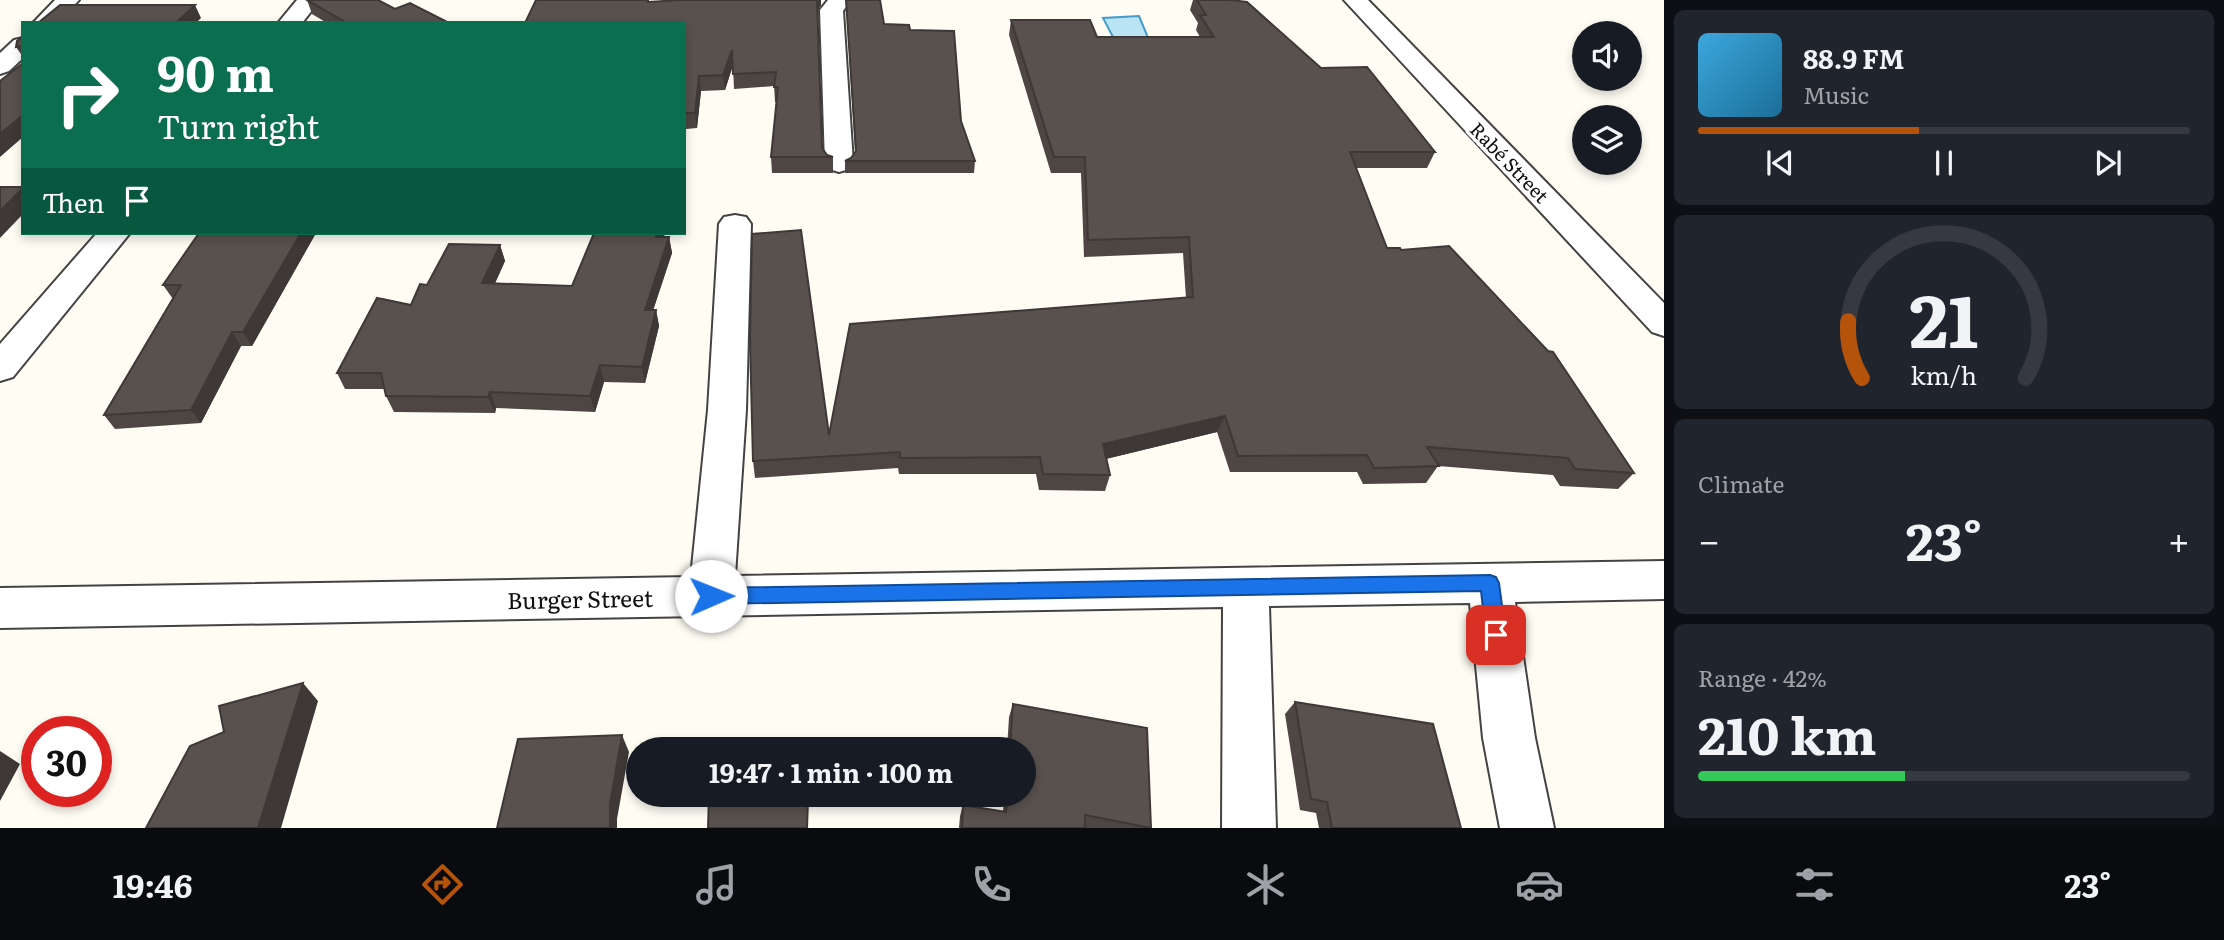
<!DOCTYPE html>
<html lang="en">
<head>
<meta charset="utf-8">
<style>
	body { margin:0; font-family:Literata,serif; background:#20242c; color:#f1f3f6; height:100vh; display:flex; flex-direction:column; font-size:26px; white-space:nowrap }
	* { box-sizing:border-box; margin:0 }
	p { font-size:23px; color:#9ea1a6 }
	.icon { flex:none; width:38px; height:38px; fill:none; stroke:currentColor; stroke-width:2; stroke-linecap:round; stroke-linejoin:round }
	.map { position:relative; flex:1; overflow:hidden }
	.side { display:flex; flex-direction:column; gap:10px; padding:10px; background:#0d0f14; width:560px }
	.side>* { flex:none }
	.guide { position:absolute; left:21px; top:21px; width:665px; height:214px; border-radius:0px; box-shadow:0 4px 10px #0003; background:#0b6e4f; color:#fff; overflow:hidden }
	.fabs { position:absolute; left:1572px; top:21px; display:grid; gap:14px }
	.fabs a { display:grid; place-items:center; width:70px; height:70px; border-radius:50%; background:#171b24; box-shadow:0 4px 10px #0003; font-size:35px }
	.speed { position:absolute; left:21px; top:716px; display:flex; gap:14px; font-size:35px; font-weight:700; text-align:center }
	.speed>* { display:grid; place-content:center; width:91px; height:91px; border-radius:50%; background:#171b24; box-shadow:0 4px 10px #0003; line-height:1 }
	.speed .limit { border:10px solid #d22; background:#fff; color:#111 }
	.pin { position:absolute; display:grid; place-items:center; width:60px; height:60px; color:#fff; margin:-30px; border-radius:14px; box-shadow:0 4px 10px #0006 }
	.me { position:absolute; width:77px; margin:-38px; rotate:89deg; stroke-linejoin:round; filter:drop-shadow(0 0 5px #0008) }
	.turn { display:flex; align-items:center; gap:24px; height:147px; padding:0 21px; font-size:32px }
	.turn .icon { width:91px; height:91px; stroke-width:2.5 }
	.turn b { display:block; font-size:49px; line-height:60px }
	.then { display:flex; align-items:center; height:66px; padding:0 21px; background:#0003; gap:14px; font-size:26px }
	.big { font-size:52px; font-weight:700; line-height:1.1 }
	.side .widget { flex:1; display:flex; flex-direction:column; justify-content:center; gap:10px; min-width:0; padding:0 24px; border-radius:10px; background:#20242c }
	.side .dial { align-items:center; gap:0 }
	.dial svg { height:182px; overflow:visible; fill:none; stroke:#363941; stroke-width:7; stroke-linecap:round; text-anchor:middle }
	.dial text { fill:#f1f3f6; stroke:none }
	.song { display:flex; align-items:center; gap:21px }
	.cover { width:84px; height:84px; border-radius:10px; background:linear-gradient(135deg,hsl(200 70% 55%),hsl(200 70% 35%)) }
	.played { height:7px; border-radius:4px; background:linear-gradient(90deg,#b45309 45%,#363941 45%) }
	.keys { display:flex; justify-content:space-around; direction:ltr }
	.heat { display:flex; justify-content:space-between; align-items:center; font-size:38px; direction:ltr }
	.charge { height:10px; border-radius:5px; background:linear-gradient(90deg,#34c759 42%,#363941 0) }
	.trip { position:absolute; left:626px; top:737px; width:410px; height:70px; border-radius:35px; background:#171b24; box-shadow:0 4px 10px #0003; font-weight:700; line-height:70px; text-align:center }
	.tabs { display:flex; height:112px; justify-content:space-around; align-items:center; background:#090b0e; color:#9ea1a6 }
	.tabs .icon { width:49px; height:49px }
	.tabs .current { color:#b45309 }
	.tabs b { font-size:32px; color:#f1f3f6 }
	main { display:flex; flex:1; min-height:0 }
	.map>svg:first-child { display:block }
	.water { fill:#bae3f4; stroke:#449dc9; stroke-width:2 }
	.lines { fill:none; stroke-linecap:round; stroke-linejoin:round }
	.minor-casing { stroke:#434343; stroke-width:4 }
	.minor { fill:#fff; fill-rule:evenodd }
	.wall { fill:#4d4642 }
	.shaded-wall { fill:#3e3936 }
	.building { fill:#59514d; stroke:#3e3936; stroke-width:2 }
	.route { fill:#1a73e8; stroke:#114b97; stroke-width:2 }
	.labels { text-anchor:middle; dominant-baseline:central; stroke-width:7; stroke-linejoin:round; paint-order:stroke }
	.far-street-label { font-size:19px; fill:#101010; stroke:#fff }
	.street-label { font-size:23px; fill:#101010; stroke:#fff }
</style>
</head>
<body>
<main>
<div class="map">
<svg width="1664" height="828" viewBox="0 0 1664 828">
	<rect width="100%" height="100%" fill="#fffcf4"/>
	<!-- water -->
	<path class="water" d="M 1139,16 L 1149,40 L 1113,37 L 1103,18 Z"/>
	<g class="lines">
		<!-- minor casing -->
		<g class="minor-casing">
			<path id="minor" d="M 55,0 L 79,0 L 58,23 L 33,23 Z
				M 297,0 L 320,0 L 302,23 L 278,23 Z
				M 828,0 L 851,0 L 843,11 L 853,163 L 849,169 L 839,172 L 829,169 L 825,163 L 820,10 Z
				M 1344,0 L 1368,0 L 1664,303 L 1664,336 L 1652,332 Z
				M 23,38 L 23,58 L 9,71 L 0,74 L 0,53 L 14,40 Z
				M 735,215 L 746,217 L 751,224 L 746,410 L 735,576 L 1664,561 L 1664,599 L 1515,602 L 1535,738 L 1554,828 L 1500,828 L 1483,738 L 1470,603 L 1269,606 L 1276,828 L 1222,828 L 1223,607 L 0,628 L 0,588 L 691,577 L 708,410 L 719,224 L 724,217 Z
				M 97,233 L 130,233 L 13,377 L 0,381 L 0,344 Z"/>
		</g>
		<!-- minor -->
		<use href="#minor" class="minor"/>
	</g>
	<!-- wall -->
	<path class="wall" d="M 307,0 L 395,9 L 449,23 L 327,23 L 312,14 Z
		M 1193,0 L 1197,0 L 1321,68 L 1435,152 L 1427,168 L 1356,168 L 1387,248 L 1634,473 L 1618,489 L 1560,486 L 1553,475 L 1438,466 L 1426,483 L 1363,484 L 1357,472 L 1230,472 L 1217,432 L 1106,459 L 1110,475 L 1105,491 L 1039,490 L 1036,474 L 899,474 L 898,468 L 755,478 L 753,461 L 829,435 L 1186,298 L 1183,253 L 1084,257 L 1081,173 L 1051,173 L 1009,35 L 1011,20 L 1097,37 L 1200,37 L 1196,30 L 1198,23 L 1190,10 Z
		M 846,1 L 884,24 L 910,30 L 961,121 L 975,161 L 974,173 L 845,173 L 845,161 L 851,158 L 855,152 Z
		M 651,2 L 821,5 L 818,10 L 822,148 L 827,155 L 833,157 L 833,173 L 772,173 L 771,157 L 776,102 L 775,102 L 774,86 L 734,89 L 733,65 L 725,90 L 701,91 L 697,128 L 686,129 L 684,135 L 684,23 Z
		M 23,36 L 23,57 L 16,47 Z
		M 199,233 L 316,233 L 252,346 L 241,346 L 201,423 L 115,429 L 104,415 L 173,299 L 163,285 Z
		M 594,233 L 665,233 L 664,237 L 669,237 L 672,253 L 653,310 L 656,310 L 659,326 L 645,383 L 604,382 L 595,412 L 496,408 L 495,413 L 394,412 L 386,396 L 384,389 L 345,389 L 337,373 L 411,305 L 427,285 L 500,245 L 505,261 L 495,283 L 572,286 Z
		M 1295,702 L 1461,828 L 1319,828 L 1316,813 L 1300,810 L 1285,714 Z
		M 1013,704 L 1151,828 L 959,828 L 960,816 L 963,805 L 1003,811 L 1004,794 L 1024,794 L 1024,749 L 1007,749 L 1009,717 Z"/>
	<!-- shaded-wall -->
	<path class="shaded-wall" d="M 817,0 L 821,0 L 821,5 L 817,10 Z
		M 195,5 L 201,18 L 196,23 L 176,23 Z
		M 732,50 L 733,65 L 725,90 L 723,75 Z
		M 699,76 L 701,91 L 697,128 L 695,113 Z
		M 684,114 L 686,129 L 684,135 Z
		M 23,115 L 23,137 L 0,157 L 0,134 Z
		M 23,188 L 23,214 L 0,238 L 0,211 Z
		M 301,233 L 316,233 L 252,346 L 243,332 Z
		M 657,233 L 665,233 L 659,253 L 656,237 Z
		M 669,237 L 672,253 L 648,326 L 645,310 Z
		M 500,245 L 505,261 L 488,299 L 482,283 Z
		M 656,310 L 659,326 L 645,383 L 642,367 Z
		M 232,332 L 241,346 L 201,423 L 191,410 Z
		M 600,365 L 604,382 L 595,412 L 590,396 Z
		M 490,392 L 496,408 L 495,413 L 488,397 Z
		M 1225,416 L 1217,432 L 1097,461 L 1103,444 Z
		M 303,683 L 318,701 L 281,828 L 258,828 Z
		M 622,735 L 629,752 L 617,819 L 617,828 L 610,828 L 610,804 Z
		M 0,751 L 20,764 L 0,801 Z"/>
	<!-- building -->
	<path class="building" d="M 307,0 L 378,0 L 395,9 L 410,3 L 449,23 L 347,23 Z
		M 536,0 L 648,0 L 648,2 L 680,0 L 817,0 L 822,148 L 827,155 L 833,157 L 771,157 L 778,87 L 774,87 L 776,72 L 733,74 L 732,50 L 723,75 L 699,76 L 695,113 L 684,113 L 684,23 L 525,23 Z
		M 846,0 L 880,0 L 884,24 L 909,25 L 910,30 L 954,31 L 961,121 L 975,161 L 845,161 L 851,158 L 856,151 Z
		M 1197,0 L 1231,0 L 1247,2 L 1321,68 L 1367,67 L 1435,152 L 1350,152 L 1387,248 L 1400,248 L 1401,250 L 1449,246 L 1548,351 L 1553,352 L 1634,473 L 1575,469 L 1568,458 L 1427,447 L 1439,466 L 1374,468 L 1367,455 L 1238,456 L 1225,416 L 1103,444 L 1110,475 L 1043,474 L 1040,457 L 900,458 L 900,452 L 753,461 L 750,341 L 752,234 L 801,230 L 829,435 L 850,324 L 1193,297 L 1189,237 L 1088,240 L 1085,157 L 1054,157 L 1011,20 L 1090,20 L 1097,37 L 1214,37 L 1200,15 L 1206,15 Z
		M 60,5 L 195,5 L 176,23 L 38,23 Z
		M 23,36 L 23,46 L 16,47 L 17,41 Z
		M 23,63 L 23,115 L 0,134 L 0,81 Z
		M 0,187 L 23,187 L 23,188 L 0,211 Z
		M 199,233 L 301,233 L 243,332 L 232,332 L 191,410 L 104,415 L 181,285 L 163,285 Z
		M 594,233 L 657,233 L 656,237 L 669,237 L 645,310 L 656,310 L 642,367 L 600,365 L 590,396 L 490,392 L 488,397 L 386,396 L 381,373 L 337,373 L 377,298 L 411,305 L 420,284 L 427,285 L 449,244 L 500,245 L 482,283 L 572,286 Z
		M 303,683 L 258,828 L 146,828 L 190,746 L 224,732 L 219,706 Z
		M 1295,702 L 1433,724 L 1461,828 L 1332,828 L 1327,802 L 1311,799 Z
		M 1013,704 L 1147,728 L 1151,828 L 1085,815 L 1085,828 L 962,828 L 963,805 L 1006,812 L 1007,794 L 1024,794 L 1024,749 L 1010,749 Z
		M 622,735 L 610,804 L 610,828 L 497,828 L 518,739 Z
		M 709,794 L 779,794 L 808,800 L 807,828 L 708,828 Z"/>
	<!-- route -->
	<path class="route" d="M 1490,575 L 1496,577 L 1499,583 L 1506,635 L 1503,641 L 1496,643 L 1489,641 L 1486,635 L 1481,591 L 711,604 L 704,602 L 702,596 L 704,590 L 711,588 Z"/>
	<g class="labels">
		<!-- far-street labels -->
		<g class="far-street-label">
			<text transform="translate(1510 162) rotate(46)">Rabé Street</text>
		</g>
		<!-- street labels -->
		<g class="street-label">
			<text transform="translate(580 598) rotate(-1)">Burger Street</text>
		</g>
	</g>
</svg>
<div class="fabs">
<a><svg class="icon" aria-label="sound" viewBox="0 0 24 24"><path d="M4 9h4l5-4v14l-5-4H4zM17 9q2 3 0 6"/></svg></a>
<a><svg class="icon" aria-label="layers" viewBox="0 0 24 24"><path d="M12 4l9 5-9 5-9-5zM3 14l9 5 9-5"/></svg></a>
</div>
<div class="speed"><div class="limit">30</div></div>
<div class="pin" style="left:1496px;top:635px;background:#d93025"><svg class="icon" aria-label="arrive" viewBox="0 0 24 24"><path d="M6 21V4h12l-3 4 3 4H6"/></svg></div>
<svg class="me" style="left:711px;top:596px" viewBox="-20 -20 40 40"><circle r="19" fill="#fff"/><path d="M0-13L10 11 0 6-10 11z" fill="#1a73e8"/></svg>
<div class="trip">19:47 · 1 min · 100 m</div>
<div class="guide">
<div class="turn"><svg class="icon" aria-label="right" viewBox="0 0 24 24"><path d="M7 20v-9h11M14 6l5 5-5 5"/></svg><div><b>90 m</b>Turn right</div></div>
<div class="then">Then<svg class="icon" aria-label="arrive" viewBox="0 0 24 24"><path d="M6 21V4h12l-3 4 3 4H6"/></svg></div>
</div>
</div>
<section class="side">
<div class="widget">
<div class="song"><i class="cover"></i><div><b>88.9 FM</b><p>Music</p></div></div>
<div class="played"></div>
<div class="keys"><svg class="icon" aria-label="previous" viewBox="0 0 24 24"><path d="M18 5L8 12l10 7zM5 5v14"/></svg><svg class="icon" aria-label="pause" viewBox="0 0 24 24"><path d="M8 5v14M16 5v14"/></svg><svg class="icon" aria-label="next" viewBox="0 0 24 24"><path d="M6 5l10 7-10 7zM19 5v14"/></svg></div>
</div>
<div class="widget dial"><svg viewBox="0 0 100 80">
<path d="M14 69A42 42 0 1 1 86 69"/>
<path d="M14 69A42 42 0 0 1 8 44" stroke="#b45309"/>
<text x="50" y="56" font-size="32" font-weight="700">21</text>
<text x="50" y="72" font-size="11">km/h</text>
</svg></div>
<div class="widget"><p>Climate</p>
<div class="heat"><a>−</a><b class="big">23°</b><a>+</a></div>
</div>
<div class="widget"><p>Range · 42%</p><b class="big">210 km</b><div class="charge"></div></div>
</section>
</main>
<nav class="tabs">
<b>19:46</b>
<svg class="icon current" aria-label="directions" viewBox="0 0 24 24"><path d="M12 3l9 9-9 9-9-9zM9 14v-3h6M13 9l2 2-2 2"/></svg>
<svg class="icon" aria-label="music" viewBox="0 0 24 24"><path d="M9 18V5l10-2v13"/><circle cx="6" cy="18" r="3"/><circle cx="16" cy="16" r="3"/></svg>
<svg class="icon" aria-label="phone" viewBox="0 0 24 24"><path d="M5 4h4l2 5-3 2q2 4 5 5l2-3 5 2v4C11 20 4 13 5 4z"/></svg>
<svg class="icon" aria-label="climate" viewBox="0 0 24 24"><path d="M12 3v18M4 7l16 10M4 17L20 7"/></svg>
<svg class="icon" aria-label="car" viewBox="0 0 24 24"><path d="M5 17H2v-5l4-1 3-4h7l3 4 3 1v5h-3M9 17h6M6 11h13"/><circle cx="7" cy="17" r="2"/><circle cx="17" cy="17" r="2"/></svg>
<svg class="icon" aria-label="filters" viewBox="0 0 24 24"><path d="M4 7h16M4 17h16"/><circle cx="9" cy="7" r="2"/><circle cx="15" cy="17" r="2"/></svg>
<b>23°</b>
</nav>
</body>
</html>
